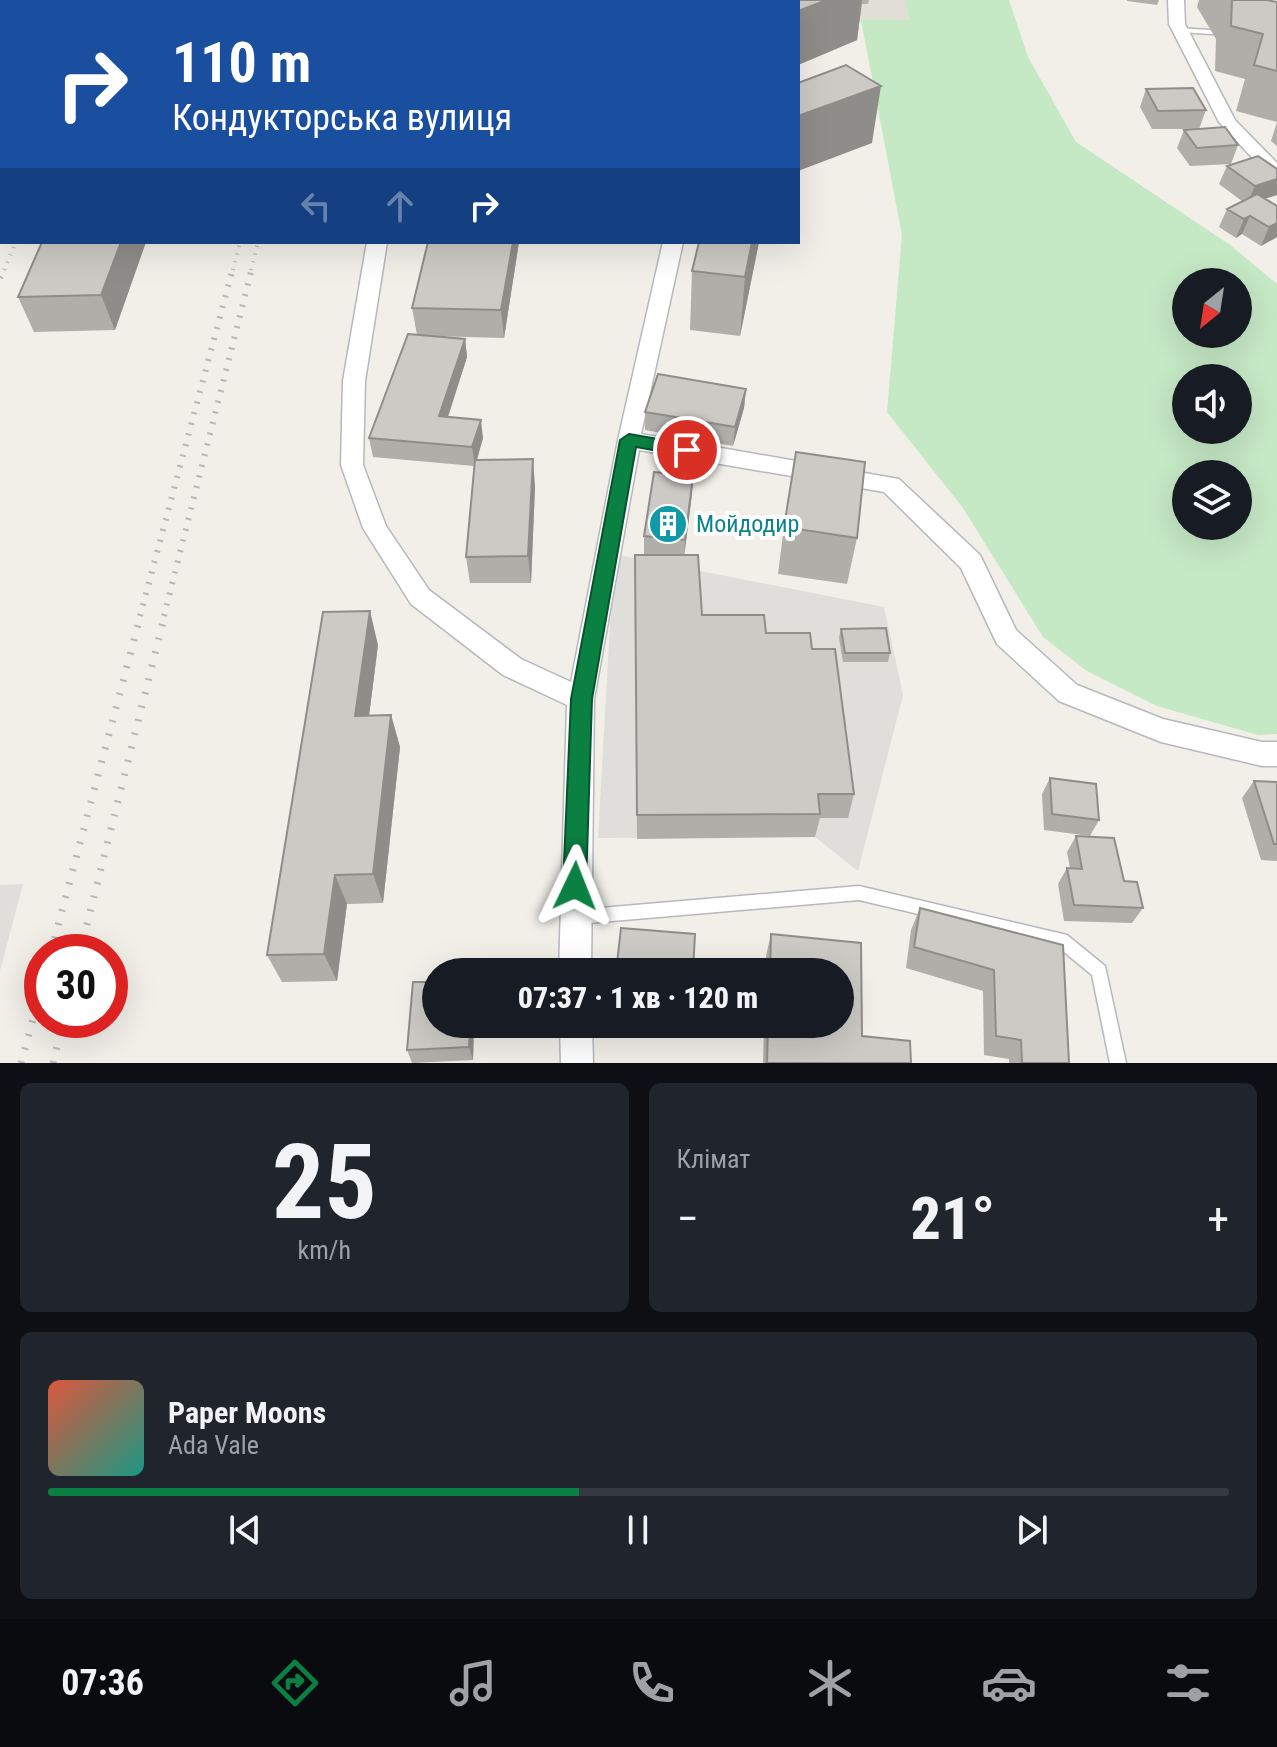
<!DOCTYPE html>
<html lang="uk">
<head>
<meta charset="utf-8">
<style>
	body { margin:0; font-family:"Roboto Condensed",sans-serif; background:#20242c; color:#f1f3f6; height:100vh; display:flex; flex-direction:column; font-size:30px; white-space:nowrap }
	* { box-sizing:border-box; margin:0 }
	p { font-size:26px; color:#9ea1a6 }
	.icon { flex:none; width:44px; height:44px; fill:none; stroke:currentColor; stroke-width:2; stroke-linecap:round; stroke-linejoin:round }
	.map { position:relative; height:1063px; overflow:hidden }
	.sheet { display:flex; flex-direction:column; gap:20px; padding:20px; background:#0d0f14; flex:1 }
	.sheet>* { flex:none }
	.guide { position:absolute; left:0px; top:0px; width:800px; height:244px; box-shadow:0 8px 32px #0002; background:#1a4fa0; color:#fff; overflow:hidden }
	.needle { width:52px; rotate:210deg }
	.buttons { position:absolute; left:1172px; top:268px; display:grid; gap:16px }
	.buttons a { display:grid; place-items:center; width:80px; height:80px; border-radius:50%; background:#171b24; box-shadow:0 8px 32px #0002; font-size:40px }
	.speed { position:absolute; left:24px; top:934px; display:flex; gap:16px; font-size:40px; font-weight:700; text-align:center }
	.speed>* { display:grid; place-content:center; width:104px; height:104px; border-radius:50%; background:#171b24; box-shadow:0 8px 32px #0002; line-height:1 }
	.speed .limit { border:12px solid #d22; background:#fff; color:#111 }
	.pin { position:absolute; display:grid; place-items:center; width:68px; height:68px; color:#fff; margin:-34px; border:4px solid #fff; border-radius:50%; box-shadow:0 2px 8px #0007 }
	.me { position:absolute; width:88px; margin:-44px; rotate:2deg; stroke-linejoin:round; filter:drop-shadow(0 0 6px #0008) }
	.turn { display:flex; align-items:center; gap:28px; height:168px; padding:0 40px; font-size:36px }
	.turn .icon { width:104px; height:104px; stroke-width:2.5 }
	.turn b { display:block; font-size:56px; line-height:68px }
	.lanes { display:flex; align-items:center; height:76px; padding:0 40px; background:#0003; justify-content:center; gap:40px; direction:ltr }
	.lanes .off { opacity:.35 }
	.big { font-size:60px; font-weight:800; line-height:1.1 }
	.sheet .widget { flex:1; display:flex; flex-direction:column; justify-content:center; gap:12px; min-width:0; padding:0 28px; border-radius:12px; background:#20242c }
	.sheet .dial { align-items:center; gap:0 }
	.dial b { font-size:104px; line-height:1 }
	.song { display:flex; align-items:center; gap:24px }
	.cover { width:96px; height:96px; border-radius:12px; background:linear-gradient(135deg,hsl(10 70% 55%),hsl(170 70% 35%)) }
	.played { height:8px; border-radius:4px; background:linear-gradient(90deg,#0b8043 45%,#363941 45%) }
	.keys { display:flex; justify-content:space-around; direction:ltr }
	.heat { display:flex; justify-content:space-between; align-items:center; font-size:44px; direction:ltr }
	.sheet .tiles { flex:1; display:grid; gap:20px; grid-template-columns:1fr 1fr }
	.widget:last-child { grid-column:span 2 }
	.trip { position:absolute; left:422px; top:958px; width:432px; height:80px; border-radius:40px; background:#171b24; box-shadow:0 8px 32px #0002; font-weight:800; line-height:80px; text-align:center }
	.dock { display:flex; height:128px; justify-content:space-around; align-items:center; background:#090b0e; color:#9ea1a6 }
	.dock .icon { width:56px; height:56px }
	.dock .selected { color:#0b8043 }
	.dock b { font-size:36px; color:#f1f3f6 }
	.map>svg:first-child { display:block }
	.industrial { fill:#e0deda }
	.education { fill:#e1ded6 }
	.green { fill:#c5e8c5; fill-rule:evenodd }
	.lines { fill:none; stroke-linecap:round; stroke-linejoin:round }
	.service-casing { stroke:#b5b8bc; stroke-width:3 }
	.minor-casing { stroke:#b5b8bc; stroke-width:3 }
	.service { fill:#fff; fill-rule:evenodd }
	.minor { fill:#fff; fill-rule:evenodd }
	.rail-far2 { stroke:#b6b7b8; stroke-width:4; stroke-dasharray:1 7; stroke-linecap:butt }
	.rail-far1 { stroke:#b6b7b8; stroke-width:6; stroke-dasharray:2 9; stroke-linecap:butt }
	.rail { stroke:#b6b7b8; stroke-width:7; stroke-dasharray:2 12; stroke-linecap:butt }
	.wall { fill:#afaea9 }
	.shaded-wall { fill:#8f8d8a }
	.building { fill:#cccac5; stroke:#8f8d8a; stroke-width:2 }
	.route { fill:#0b8043; stroke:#07532c; stroke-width:2 }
	.labels { text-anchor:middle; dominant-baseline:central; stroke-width:8; stroke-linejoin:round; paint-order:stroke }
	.culture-label { font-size:24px; fill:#0d838f; stroke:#fff; text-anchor:start }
</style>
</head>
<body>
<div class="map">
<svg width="1277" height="1063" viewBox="0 0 1277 1063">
	<rect width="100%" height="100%" fill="#f1efe8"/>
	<!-- industrial -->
	<path class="industrial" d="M 614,554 L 884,607 L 903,695 L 858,871 L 815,837 L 598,838 Z
		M 23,884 L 0,971 L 0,885 Z"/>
	<!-- education -->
	<path class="education" d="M 706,0 L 905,0 L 909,20 L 798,21 L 798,2 Z"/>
	<!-- green -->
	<path class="green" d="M 905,0 L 1009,0 L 1028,57 L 1076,142 L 1230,245 L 1277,284 L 1277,734 L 1258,735 L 1157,706 L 1087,671 L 1043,637 L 963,508 L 887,412 L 902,235 L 861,20 L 909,20 ZM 1186,282 L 1238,282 L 1238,334 L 1186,334 ZM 1186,378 L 1238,378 L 1238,430 L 1186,430 ZM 1186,474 L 1238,474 L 1238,526 L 1186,526 Z"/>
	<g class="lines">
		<!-- service casing -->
		<g class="service-casing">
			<path id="service" d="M 1177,28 L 1227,31 L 1231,33 L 1227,35 L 1180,32 L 1176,30 Z
				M 859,886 L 1067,935 L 1105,966 L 1126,1063 L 1110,1063 L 1092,975 L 1058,947 L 859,900 L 577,924 L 572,922 L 569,917 L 572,912 L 577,910 Z"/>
		</g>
		<!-- minor casing -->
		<g class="minor-casing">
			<path id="minor" d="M 408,0 L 424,0 L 424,2 L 408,2 Z
				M 672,0 L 688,0 L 688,2 L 672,2 Z
				M 1168,0 L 1184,0 L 1185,24 L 1235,120 L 1277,163 L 1277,179 L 1271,178 L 1219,122 L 1169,24 Z
				M 367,242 L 387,242 L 365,381 L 363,465 L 386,526 L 429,590 L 521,659 L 571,682 L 618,440 L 663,242 L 683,242 L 641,434 L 899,479 L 980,555 L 1016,630 L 1077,685 L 1163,719 L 1262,742 L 1277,742 L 1277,766 L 1262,766 L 1161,742 L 1059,701 L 997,644 L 961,568 L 884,492 L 639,450 L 594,699 L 591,972 L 559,972 L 567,705 L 503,675 L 411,604 L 363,528 L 341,465 L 343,381 Z
				M 560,1024 L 592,1024 L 593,1063 L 561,1063 Z"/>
		</g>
		<!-- service -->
		<use href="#service" class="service"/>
		<!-- minor -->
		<use href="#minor" class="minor"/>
		<!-- rail-far2 -->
		<path class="rail-far2" d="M 0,227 L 2,222
			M 4,270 L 16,242
			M 233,270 L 240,242
			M 251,270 L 258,242"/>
		<!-- rail-far1 -->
		<path class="rail-far1" d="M 0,278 L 5,268
			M 140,616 L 233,268
			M 164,616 L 252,268"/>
		<!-- rail -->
		<path class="rail" d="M 51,952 L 141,614
			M 80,952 L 165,614
			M 21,1063 L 42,986
			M 53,1063 L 63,1020"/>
	</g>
	<!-- wall -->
	<path class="wall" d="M 709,0 L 869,0 L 868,4 L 862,4 L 857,40 L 798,65 L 798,2 L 709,2 Z
		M 1127,0 L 1159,0 L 1157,5 L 1127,1 Z
		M 1199,0 L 1266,0 L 1277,2 L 1277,146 L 1271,141 L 1277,122 L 1236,111 L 1245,79 L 1215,71 L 1216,39 L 1197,7 Z
		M 1146,89 L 1206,110 L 1199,129 L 1152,129 L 1140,107 Z
		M 1184,130 L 1238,145 L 1231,164 L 1190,166 L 1177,148 Z
		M 1227,166 L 1277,169 L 1277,195 L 1264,199 L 1277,206 L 1277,237 L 1261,246 L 1242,234 L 1236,238 L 1219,227 L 1227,209 L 1242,201 L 1219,184 Z
		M 146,242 L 115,330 L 34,332 L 18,297 Z
		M 519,242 L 504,338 L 430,336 L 465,339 L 467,357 L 448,417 L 483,438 L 477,460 L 535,486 L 531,583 L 470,583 L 466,557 L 474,466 L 373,457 L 369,438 L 417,335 L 412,308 Z
		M 699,242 L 759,242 L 740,336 L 690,330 L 692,271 Z
		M 746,389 L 744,408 L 733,446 L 645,430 L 645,412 Z
		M 692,494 L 684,555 L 702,615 L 766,633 L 812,649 L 854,794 L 848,818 L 820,818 L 815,837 L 637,839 L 635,555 L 651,555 L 644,554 L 644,536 Z
		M 784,527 L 857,538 L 847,584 L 778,574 Z
		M 841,629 L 890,653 L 888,662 L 843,662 L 839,638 Z
		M 378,645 L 369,715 L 391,715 L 400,747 L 383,903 L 347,904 L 337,981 L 282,982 L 267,955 Z
		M 1050,778 L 1099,820 L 1090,836 L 1044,830 L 1042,794 Z
		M 1254,781 L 1277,782 L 1277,861 L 1261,860 L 1242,798 Z
		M 1076,836 L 1124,881 L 1143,908 L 1132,923 L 1064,921 L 1058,884 L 1067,868 L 1070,868 L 1067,852 Z
		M 920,908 L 1063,945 L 1069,1063 L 1009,1063 L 1009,1059 L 984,1055 L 983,991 L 906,968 L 911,930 Z
		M 771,934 L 861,943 L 862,1036 L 910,1041 L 911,1063 L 763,1063 L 764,1024 L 840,1024 L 840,972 L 766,972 L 766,956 Z
		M 474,1024 L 473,1060 L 412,1063 L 407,1050 Z"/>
	<!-- shaded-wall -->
	<path class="shaded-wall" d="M 212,0 L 222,0 L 223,2 L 211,2 Z
		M 827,0 L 862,0 L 857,40 L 798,65 L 798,11 Z
		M 881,86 L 872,143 L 798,171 L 798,116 Z
		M 1277,179 L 1277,195 L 1247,204 L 1255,186 Z
		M 1250,216 L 1242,234 L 1236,238 L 1244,219 Z
		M 1277,223 L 1277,237 L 1261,246 L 1269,227 Z
		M 121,242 L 146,242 L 115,330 L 101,295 Z
		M 513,242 L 519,242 L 504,338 L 501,310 Z
		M 752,242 L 759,242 L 740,336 L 745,277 Z
		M 465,339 L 467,357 L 442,435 L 439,416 Z
		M 746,389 L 744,408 L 733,446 L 735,427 Z
		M 481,420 L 483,438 L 475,466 L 472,447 Z
		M 533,459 L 535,486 L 531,583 L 528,556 Z
		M 693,476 L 692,494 L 684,558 L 685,540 Z
		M 370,611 L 378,645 L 365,748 L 355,716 Z
		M 391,715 L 400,747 L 383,903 L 373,874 Z
		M 335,875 L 347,904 L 337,981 L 324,954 Z
		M 470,1024 L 474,1024 L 473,1060 L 469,1047 Z"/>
	<!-- building -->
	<path class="building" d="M 164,0 L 212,0 L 211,2 L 163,2 Z
		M 482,0 L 612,0 L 611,2 L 481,2 Z
		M 745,0 L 827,0 L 798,11 L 798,2 L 739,2 Z
		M 1232,0 L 1266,0 L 1277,2 L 1277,71 L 1254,65 L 1263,34 L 1231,26 Z
		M 846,65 L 881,86 L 798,116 L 798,83 Z
		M 1193,88 L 1206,110 L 1158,111 L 1146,89 Z
		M 1225,127 L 1238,145 L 1197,148 L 1184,130 Z
		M 1258,156 L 1277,169 L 1277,179 L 1255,186 L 1227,166 Z
		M 1257,194 L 1277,206 L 1277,223 L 1269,227 L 1250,216 L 1244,219 L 1227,209 Z
		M 42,242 L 121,242 L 101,295 L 18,297 Z
		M 428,242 L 513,242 L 501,310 L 412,308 Z
		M 699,242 L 752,242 L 745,277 L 692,271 Z
		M 408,334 L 465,339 L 439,416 L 481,420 L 472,447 L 369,438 Z
		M 658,374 L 746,389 L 735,427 L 645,412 Z
		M 796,452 L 865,462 L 857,538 L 784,527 Z
		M 533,459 L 528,556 L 466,557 L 475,460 Z
		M 654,472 L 693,476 L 685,540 L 644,536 Z
		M 635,555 L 698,555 L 702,615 L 764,615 L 766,633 L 810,633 L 812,649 L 835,649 L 854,794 L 818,794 L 820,814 L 637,815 Z
		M 370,611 L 355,716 L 391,715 L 373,874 L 335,875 L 324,954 L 267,955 L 323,612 Z
		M 886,628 L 890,653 L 845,653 L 841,629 Z
		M 1050,778 L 1096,784 L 1099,820 L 1052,814 Z
		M 1254,781 L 1277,782 L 1277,844 L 1274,844 Z
		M 1076,836 L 1114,838 L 1124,881 L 1137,882 L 1143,908 L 1074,905 L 1067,868 L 1082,869 Z
		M 920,908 L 1063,945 L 1069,1063 L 1022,1063 L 1021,1040 L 996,1036 L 994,970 L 914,947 Z
		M 621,928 L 695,934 L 693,972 L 616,972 Z
		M 771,934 L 861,943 L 862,1036 L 910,1041 L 911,1063 L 767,1063 L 768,1024 L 840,1024 L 840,972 L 770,972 Z
		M 413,982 L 436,982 L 436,1024 L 470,1024 L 469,1047 L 407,1050 Z"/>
	<!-- route -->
	<path class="route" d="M 629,434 L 687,444 L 696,450 L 687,456 L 636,447 L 592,699 L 586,886 L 583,894 L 575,897 L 567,894 L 563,886 L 571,699 L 620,440 Z"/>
	<!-- icons -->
	<defs>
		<g id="building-disc" transform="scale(2)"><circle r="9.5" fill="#0f9aa8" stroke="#fff"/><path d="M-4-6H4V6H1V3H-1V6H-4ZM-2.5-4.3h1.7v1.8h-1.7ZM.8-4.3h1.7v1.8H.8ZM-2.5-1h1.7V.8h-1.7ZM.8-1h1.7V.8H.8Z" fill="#fff"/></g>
	</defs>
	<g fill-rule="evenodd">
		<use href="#building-disc" x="668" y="524"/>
	</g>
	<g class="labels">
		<!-- culture labels -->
		<g class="culture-label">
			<text x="696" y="524">Мойдодир</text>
		</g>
	</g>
</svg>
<div class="buttons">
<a><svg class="needle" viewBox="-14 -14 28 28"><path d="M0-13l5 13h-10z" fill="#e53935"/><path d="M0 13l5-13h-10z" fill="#9ea1a6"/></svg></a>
<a><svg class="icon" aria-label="sound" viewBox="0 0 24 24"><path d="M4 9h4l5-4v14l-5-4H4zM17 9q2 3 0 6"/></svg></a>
<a><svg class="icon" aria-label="layers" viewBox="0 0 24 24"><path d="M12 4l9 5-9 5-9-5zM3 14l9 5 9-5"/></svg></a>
</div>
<div class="speed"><div class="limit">30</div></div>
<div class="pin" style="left:687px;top:450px;background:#d93025"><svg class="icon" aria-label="arrive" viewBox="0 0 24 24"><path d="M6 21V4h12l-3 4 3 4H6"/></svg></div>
<svg class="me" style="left:575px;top:886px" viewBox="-20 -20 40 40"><path d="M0-17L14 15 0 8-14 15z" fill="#0b8043" stroke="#fff" stroke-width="4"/></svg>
<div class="trip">07:37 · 1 хв · 120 m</div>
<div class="guide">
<div class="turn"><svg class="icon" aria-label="right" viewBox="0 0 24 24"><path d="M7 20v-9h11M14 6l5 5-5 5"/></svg><div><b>110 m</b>Кондукторська вулиця</div></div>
<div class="lanes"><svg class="icon off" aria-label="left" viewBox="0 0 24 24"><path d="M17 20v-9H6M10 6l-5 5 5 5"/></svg><svg class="icon off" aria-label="ahead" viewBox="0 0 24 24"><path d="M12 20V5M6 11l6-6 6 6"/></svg><svg class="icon" aria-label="right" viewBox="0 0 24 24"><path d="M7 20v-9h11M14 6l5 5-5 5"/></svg></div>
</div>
</div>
<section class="sheet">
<div class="tiles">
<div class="widget dial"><b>25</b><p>km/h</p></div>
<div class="widget"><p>Клімат</p>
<div class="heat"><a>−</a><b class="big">21°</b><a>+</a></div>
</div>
<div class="widget">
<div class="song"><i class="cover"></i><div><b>Paper Moons</b><p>Ada Vale</p></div></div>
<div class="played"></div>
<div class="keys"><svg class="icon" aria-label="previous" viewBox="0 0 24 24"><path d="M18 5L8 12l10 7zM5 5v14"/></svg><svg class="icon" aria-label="pause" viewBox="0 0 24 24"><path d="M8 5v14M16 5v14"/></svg><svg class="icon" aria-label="next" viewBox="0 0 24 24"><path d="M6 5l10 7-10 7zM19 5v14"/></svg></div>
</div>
</div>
</section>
<nav class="dock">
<b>07:36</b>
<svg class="icon selected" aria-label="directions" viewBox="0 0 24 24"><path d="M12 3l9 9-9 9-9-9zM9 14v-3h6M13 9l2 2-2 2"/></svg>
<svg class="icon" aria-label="music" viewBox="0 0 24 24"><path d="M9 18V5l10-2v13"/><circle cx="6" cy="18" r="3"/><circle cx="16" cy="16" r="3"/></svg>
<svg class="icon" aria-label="phone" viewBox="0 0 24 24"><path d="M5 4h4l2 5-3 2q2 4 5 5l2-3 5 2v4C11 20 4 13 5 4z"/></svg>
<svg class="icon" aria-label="climate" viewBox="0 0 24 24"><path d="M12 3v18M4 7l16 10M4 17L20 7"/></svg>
<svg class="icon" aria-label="car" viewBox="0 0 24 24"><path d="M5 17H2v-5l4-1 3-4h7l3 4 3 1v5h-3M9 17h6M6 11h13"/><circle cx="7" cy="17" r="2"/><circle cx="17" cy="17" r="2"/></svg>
<svg class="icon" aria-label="filters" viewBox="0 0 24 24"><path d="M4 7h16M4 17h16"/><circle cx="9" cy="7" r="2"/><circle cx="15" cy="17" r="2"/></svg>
</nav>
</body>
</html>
